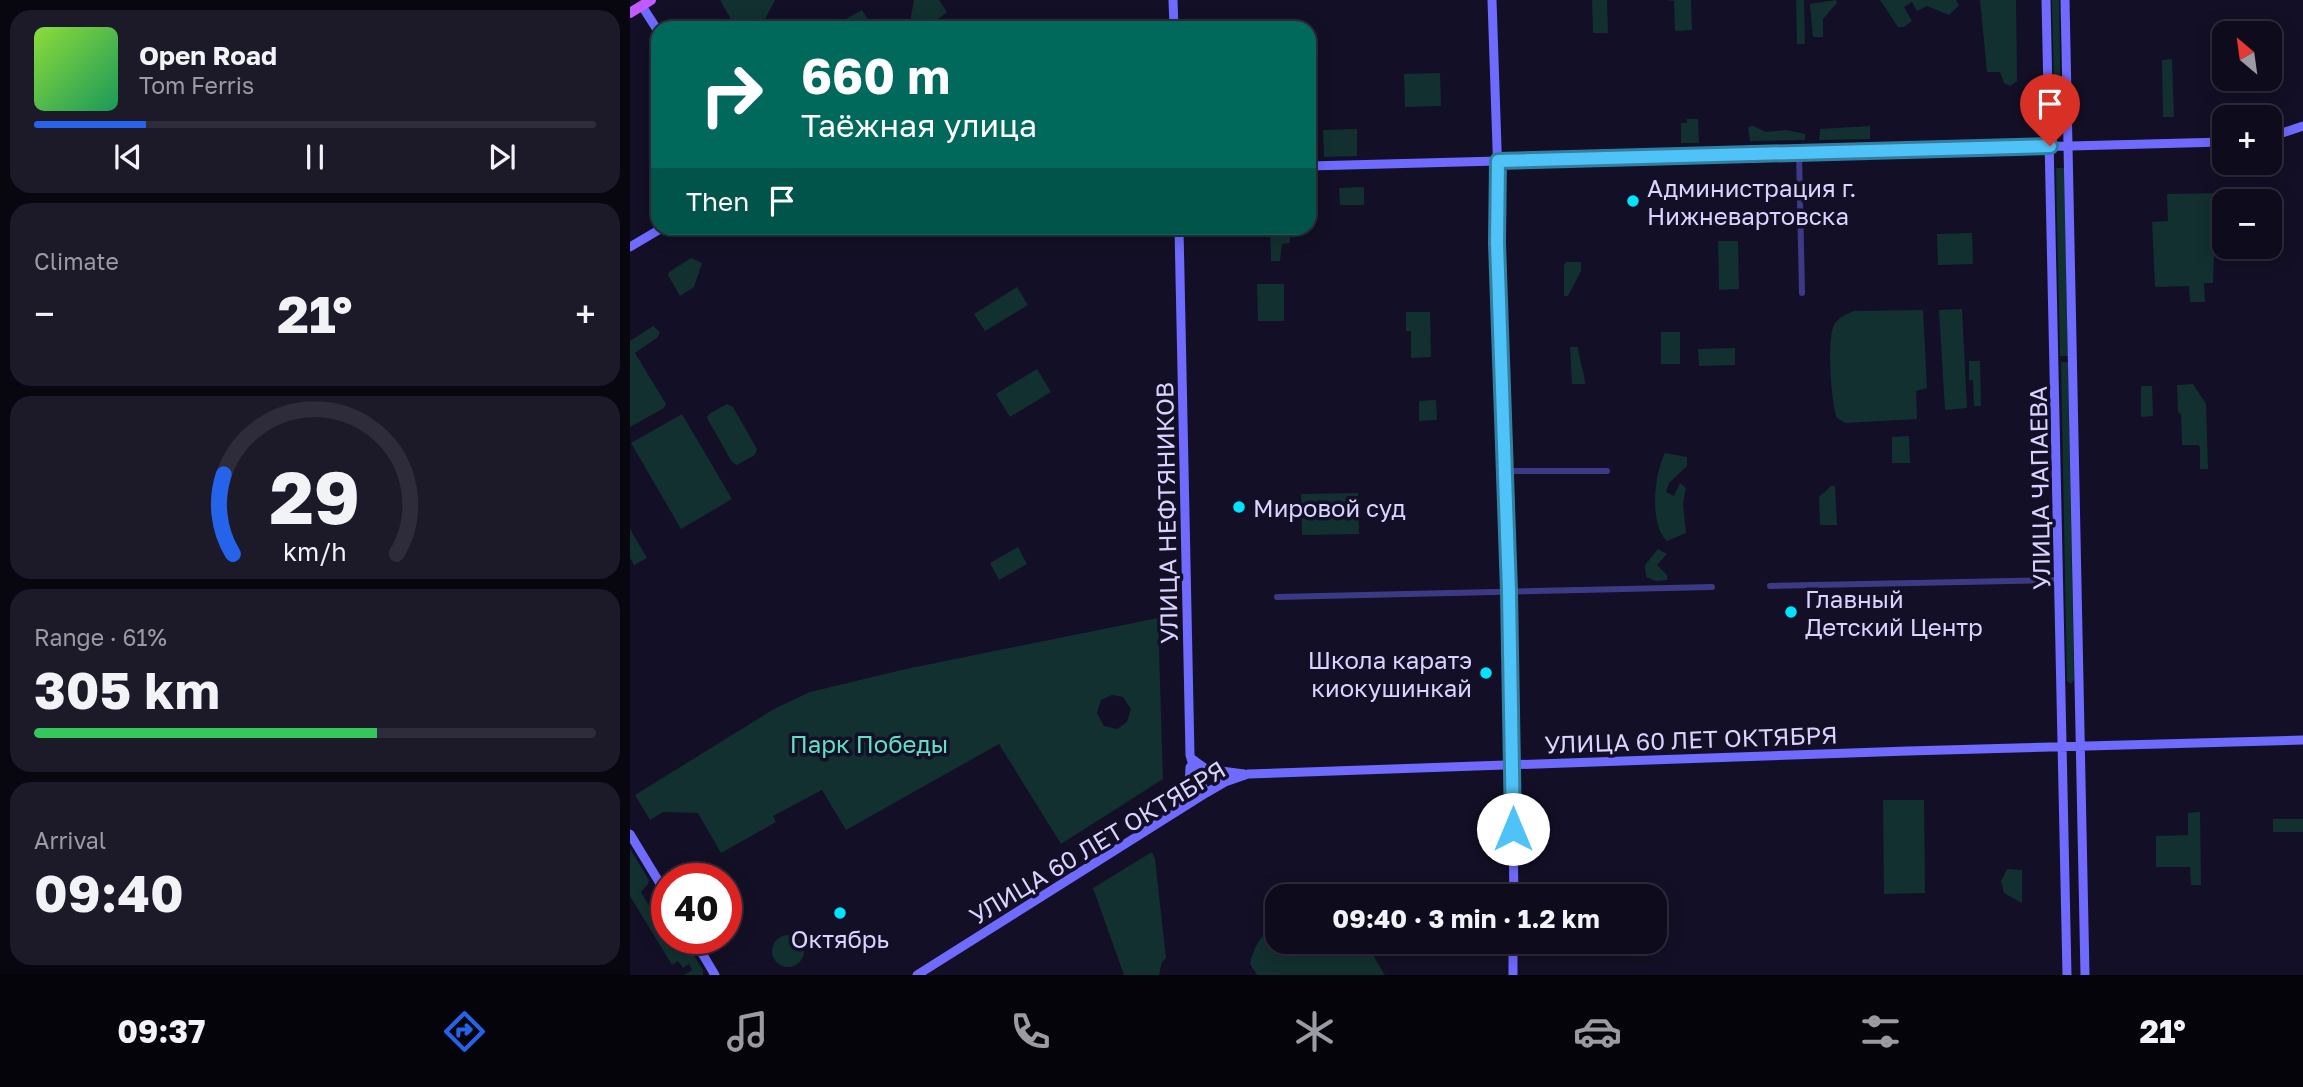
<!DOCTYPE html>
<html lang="en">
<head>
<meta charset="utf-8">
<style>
	body { margin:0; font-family:"Golos Text",sans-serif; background:#1c1929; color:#f1f3f6; height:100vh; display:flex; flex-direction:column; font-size:26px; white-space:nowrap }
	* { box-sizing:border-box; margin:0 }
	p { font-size:23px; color:#9b9ba3 }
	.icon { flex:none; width:38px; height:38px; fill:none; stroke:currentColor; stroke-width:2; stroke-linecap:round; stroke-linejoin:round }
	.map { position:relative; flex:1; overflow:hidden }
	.sheet { display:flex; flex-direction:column; gap:10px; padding:10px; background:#08060f; width:630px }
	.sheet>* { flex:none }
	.guide { position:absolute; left:21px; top:21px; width:665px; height:214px; border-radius:21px; box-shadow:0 4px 18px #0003,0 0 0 2px #2e2b3b; background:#00695c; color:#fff; overflow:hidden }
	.needle { width:46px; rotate:331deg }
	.tools { position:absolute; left:1582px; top:21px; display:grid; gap:14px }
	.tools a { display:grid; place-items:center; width:70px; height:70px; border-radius:14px; background:#0e0b1c; box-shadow:0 4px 18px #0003,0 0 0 2px #2e2b3b; font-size:35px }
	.speed { position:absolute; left:21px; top:863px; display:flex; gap:14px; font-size:35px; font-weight:700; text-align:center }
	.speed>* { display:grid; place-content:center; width:91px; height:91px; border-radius:50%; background:#0e0b1c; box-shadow:0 4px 18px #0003,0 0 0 2px #2e2b3b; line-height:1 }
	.speed .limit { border:10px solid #d22; background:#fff; color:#111 }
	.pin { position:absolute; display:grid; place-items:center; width:60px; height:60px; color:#fff; margin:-72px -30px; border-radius:50% 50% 50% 0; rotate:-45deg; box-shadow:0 0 7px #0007 }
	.pin .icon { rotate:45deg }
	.me { position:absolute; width:77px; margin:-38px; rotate:0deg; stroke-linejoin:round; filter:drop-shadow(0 0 5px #0008) }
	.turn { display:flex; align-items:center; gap:24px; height:147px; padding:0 35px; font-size:32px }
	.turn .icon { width:91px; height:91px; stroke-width:2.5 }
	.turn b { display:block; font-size:49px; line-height:60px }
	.then { display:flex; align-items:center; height:66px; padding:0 35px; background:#0003; gap:14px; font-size:26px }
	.big { font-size:52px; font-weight:700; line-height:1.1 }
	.sheet .card { flex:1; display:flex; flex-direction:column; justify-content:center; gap:10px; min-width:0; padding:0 24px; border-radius:21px; background:#1c1929 }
	.sheet .dial { align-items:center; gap:0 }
	.dial svg { height:182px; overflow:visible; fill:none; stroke:#2e2b3b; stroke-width:7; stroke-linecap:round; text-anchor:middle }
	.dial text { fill:#f1f3f6; stroke:none }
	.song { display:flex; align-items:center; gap:21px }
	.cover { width:84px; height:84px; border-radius:10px; background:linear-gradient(135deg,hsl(90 70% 55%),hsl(150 70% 35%)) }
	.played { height:7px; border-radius:4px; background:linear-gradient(90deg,#2563eb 20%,#2e2b3b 20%) }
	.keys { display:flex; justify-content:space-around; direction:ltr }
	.heat { display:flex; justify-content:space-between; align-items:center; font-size:38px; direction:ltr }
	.charge { height:10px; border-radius:5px; background:linear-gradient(90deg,#34c759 61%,#2e2b3b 0) }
	.trip { position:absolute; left:635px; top:884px; width:402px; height:70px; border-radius:21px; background:#0e0b1c; box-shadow:0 4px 18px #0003,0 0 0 2px #2e2b3b; font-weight:700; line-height:70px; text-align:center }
	.tabs { display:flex; height:112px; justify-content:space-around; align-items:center; background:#06040b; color:#9b9ba3 }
	.tabs .icon { width:49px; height:49px }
	.tabs .selected { color:#2563eb }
	.tabs b { font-size:32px; color:#f1f3f6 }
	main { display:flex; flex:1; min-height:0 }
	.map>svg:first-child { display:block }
	.green { fill:#12302f; fill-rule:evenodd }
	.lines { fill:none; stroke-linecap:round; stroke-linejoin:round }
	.street { stroke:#3d3a85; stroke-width:6 }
	.secondary { stroke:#6f6bff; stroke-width:9 }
	.primary { stroke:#c25bff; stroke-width:10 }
	.route-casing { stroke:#337fa1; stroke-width:18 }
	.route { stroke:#4fc3f7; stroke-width:12 }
	.poi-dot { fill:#00e5ff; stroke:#130f26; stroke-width:2.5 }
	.labels { text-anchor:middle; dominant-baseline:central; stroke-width:7; stroke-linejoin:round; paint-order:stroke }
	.poi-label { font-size:24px; fill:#d9d4ff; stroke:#130f26; text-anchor:start }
	.street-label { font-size:24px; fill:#d9d4ff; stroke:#130f26 }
	.park-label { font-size:24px; fill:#5fe0c0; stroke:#130f26 }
</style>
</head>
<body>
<main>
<section class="sheet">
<div class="card">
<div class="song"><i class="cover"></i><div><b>Open Road</b><p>Tom Ferris</p></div></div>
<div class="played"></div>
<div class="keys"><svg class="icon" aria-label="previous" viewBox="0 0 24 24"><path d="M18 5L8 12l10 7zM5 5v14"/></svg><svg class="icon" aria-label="pause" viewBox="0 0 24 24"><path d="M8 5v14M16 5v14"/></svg><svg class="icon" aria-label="next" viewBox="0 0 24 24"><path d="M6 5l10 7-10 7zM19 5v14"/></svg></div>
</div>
<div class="card"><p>Climate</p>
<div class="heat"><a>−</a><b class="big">21°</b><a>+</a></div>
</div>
<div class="card dial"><svg viewBox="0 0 100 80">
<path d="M14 69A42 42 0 1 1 86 69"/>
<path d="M14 69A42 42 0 0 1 10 34" stroke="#2563eb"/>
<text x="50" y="56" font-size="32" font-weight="700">29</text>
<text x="50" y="72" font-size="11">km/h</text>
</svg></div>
<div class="card"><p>Range · 61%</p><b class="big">305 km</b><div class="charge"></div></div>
<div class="card"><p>Arrival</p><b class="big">09:40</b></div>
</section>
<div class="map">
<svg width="1673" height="975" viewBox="0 0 1673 975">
	<rect width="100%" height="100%" fill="#130f26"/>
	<!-- green -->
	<path class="green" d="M 90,0 L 145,0 L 133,23 L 127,28 L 106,28 Z
		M 284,0 L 309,0 L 317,12 L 307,20 L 315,28 L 300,28 L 297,25 L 293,28 L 269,28 L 280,21 Z
		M 962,0 L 977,0 L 978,33 L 963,33 Z
		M 1036,0 L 1061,0 L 1062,30 L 1045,31 L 1044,1 Z
		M 1166,0 L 1174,0 L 1175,44 L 1167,44 Z
		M 1206,0 L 1207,3 L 1193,19 L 1193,37 L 1183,37 L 1180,4 Z
		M 1250,0 L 1326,0 L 1329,5 L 1319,15 L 1297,6 L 1287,11 L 1282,2 L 1274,7 L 1282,21 L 1274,27 L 1268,27 Z
		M 1350,0 L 1386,0 L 1387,81 L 1380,86 L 1374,83 L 1370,72 L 1357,72 Z
		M 1422,0 L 1429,0 L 1431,123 L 1425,123 Z
		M 232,10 L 243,28 L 212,28 L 219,24 L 216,19 Z
		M 1542,59 L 1544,117 L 1533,117 L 1532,60 Z
		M 810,73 L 811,106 L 775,107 L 774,74 Z
		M 1057,119 L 1068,119 L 1069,143 L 1051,143 L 1051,123 L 1057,123 Z
		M 1123,126 L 1136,132 L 1156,130 L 1175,134 L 1175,140 L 1120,141 L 1118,127 Z
		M 1240,126 L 1240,139 L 1189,140 L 1190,129 Z
		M 727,129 L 727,156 L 694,157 L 693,130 Z
		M 1426,168 L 1434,168 L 1438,356 L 1430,356 Z
		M 734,187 L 734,205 L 710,205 L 709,188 Z
		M 1595,193 L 1600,201 L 1594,201 L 1594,247 L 1601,247 L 1601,256 L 1584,256 L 1583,283 L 1574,283 L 1575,302 L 1560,302 L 1559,286 L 1525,287 L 1522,222 L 1538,221 L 1537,194 Z
		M 640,228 L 660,228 L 660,243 L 652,244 L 650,261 L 641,261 Z
		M 1342,233 L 1343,264 L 1308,265 L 1307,234 Z
		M 1088,241 L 1108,241 L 1109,289 L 1089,290 Z
		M 61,258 L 72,263 L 64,287 L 50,296 L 38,275 L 39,272 Z
		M 936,262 L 951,262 L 951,271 L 938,296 L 934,296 L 934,265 Z
		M 627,284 L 654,284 L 654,321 L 628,321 Z
		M 387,287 L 398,305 L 355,331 L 344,314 Z
		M 1332,309 L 1337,408 L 1315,410 L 1309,310 Z
		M 1293,310 L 1297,388 L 1286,391 L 1287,419 L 1215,423 L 1207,418 C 1201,403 1196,336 1205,323 C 1210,317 1216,314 1224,311 Z
		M 776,312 L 800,312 L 801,357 L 781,358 L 781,331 L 776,331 Z
		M 23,326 L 30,332 L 28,337 L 5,353 L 36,404 L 34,408 L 0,427 L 0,341 Z
		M 1031,332 L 1050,332 L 1050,364 L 1031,364 Z
		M 940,347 L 948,347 C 949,360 954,370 955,384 L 942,384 Z
		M 1105,348 L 1105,365 L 1069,366 L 1068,349 Z
		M 1339,361 L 1350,361 L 1351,406 L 1344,406 L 1343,380 L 1339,380 Z
		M 1431,362 L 1438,362 L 1444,680 L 1441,684 L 1437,681 Z
		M 407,369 L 421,392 L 380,417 L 366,394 Z
		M 1563,384 L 1576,404 L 1578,469 L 1570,469 L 1570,447 L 1568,445 L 1552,445 L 1551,414 L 1548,412 L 1547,385 Z
		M 1511,386 L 1522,386 L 1523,416 L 1511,417 Z
		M 806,400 L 807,420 L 789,421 L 789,401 Z
		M 97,404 L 103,407 L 127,449 L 125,455 L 107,465 L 102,462 L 77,418 L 79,414 Z
		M 52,414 L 102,499 L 51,529 L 1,443 Z
		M 1279,436 L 1280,463 L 1262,463 L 1262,437 Z
		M 1035,453 L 1057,457 L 1057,466 L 1039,483 L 1036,492 L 1044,496 L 1050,483 L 1056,488 L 1053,503 L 1056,533 L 1037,541 C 1019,525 1024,474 1035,453 Z
		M 1201,486 L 1205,486 L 1207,525 L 1190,525 L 1189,497 Z
		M 728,493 L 729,534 L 672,535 L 671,494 Z
		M 0,529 L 17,558 L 4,565 L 0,558 Z
		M 388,547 L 397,564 L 369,580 L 360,563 Z
		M 1028,549 L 1037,554 L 1027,565 L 1037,575 L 1037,580 L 1026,581 L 1016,577 L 1015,565 Z
		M 528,618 L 533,779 L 431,844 L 369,744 L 216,830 L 192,790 L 143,816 L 146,822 L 91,853 L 68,813 L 33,812 L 20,820 L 5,795 L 144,709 L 180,692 L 276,669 ZM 482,695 L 493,697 L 501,709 L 497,722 L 487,729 L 474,726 L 467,713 L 471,700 Z
		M 1253,800 L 1294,800 L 1295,893 L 1254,894 Z
		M 1570,812 L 1571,885 L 1561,885 L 1560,867 L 1526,867 L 1526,836 L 1558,835 L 1558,813 Z
		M 1643,819 L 1673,819 L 1673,832 L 1643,832 Z
		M 0,849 L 19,880 L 18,884 L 11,892 L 31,926 L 37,924 L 37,938 L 53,938 L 73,970 L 73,975 L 54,975 L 62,970 L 59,964 L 53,968 L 48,961 L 42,965 L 0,896 Z
		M 522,852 L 525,859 L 536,958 L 532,962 L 529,975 L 494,975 L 463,888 Z
		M 1377,869 L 1392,870 L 1392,903 L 1374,893 L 1371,881 Z
		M 647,922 L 648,942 L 735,942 L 755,975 L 627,975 L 620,964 C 624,945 632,934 647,922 Z
		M142 951a16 16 0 1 1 32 0a16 16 0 1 1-32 0Z"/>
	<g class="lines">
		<!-- street -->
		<path class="street" d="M 1169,153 L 1172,293
			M 874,471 L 977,471
			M 1140,586 L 1430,580
			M 647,597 L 1082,587"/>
		<!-- secondary -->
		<path class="secondary" d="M 543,0 L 544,28
			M 862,0 L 868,177 L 869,329 L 879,591 L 884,896
			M 1416,0 L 1437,975
			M 1435,0 L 1455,975
			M 12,6 L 28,31
			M 1640,137 L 1673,126
			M 679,166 L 1594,142
			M 549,228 L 560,755 L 565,772 L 576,793
			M 0,247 L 32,228
			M 562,759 L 576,769 L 614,774
			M 549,810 L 559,789 L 560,767
			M 0,834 L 37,895
			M 63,938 L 85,975
			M 287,975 L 576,793 L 595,782 L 618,774 L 1278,751 L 1673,740
			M 883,975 L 883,942"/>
		<!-- primary -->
		<path class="primary" d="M 0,13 L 21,0"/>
	</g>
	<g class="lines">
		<!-- route casing -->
		<g class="route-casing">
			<path id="route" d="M 883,829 L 879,591 L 867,243 L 868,161 L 1420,146"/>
		</g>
		<!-- route -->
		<use href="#route" class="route"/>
	</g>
	<!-- markers -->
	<g class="poi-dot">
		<circle cx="1003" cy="201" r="7"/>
		<circle cx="609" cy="507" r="7"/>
		<circle cx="1161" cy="612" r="7"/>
		<circle cx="856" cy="673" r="7"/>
		<circle cx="210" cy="913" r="7"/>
	</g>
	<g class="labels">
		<!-- poi labels -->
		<g class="poi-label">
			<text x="1017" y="187">Администрация г.<tspan x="1017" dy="28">Нижневартовска</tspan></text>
			<text x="623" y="507">Мировой суд</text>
			<text x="1175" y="598">Главный<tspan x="1175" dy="28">Детский Центр</tspan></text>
			<text x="842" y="659" text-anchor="end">Школа каратэ<tspan x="842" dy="28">киокушинкай</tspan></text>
			<text x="210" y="938" text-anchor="middle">Октябрь</text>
		</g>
		<!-- street labels -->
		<g class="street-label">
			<text transform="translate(1409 488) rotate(-91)">УЛИЦА ЧАПАЕВА</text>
			<text transform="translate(536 513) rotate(-91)">УЛИЦА НЕФТЯНИКОВ</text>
			<text transform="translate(1061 739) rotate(-2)">УЛИЦА 60 ЛЕТ ОКТЯБРЯ</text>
			<text transform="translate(467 842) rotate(-31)">УЛИЦА 60 ЛЕТ ОКТЯБРЯ</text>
		</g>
		<!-- park labels -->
		<g class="park-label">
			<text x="239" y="743">Парк Победы</text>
		</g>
	</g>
</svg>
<div class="tools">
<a><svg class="needle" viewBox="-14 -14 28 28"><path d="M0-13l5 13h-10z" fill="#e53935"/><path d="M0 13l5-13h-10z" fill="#9b9ba3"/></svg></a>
<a>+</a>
<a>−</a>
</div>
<div class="speed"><div class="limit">40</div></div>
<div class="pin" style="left:1420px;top:146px;background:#d93025"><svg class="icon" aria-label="arrive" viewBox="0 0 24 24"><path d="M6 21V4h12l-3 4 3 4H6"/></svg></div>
<svg class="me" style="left:883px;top:829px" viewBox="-20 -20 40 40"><circle r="19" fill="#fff"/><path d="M0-13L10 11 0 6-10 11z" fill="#4fc3f7"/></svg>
<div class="trip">09:40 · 3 min · 1.2 km</div>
<div class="guide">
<div class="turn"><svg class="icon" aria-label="right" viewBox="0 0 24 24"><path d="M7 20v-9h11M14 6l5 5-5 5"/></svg><div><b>660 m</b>Таёжная улица</div></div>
<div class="then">Then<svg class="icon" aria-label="arrive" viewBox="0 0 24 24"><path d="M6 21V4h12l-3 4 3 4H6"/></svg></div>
</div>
</div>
</main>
<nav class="tabs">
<b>09:37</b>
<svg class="icon selected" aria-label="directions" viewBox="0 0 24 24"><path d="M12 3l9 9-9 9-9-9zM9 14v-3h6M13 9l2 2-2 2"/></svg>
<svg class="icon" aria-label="music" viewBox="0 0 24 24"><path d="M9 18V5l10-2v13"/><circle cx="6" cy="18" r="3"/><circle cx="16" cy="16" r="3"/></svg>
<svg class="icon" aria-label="phone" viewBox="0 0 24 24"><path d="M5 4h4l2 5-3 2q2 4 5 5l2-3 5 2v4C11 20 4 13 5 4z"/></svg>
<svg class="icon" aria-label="climate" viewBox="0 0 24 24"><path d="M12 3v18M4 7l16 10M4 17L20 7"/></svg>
<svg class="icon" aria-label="car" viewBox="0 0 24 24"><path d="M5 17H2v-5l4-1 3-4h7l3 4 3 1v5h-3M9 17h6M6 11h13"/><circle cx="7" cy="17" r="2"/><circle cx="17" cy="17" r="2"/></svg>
<svg class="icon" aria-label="filters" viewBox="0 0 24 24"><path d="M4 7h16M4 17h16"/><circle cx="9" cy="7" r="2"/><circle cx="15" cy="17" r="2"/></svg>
<b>21°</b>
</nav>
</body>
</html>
